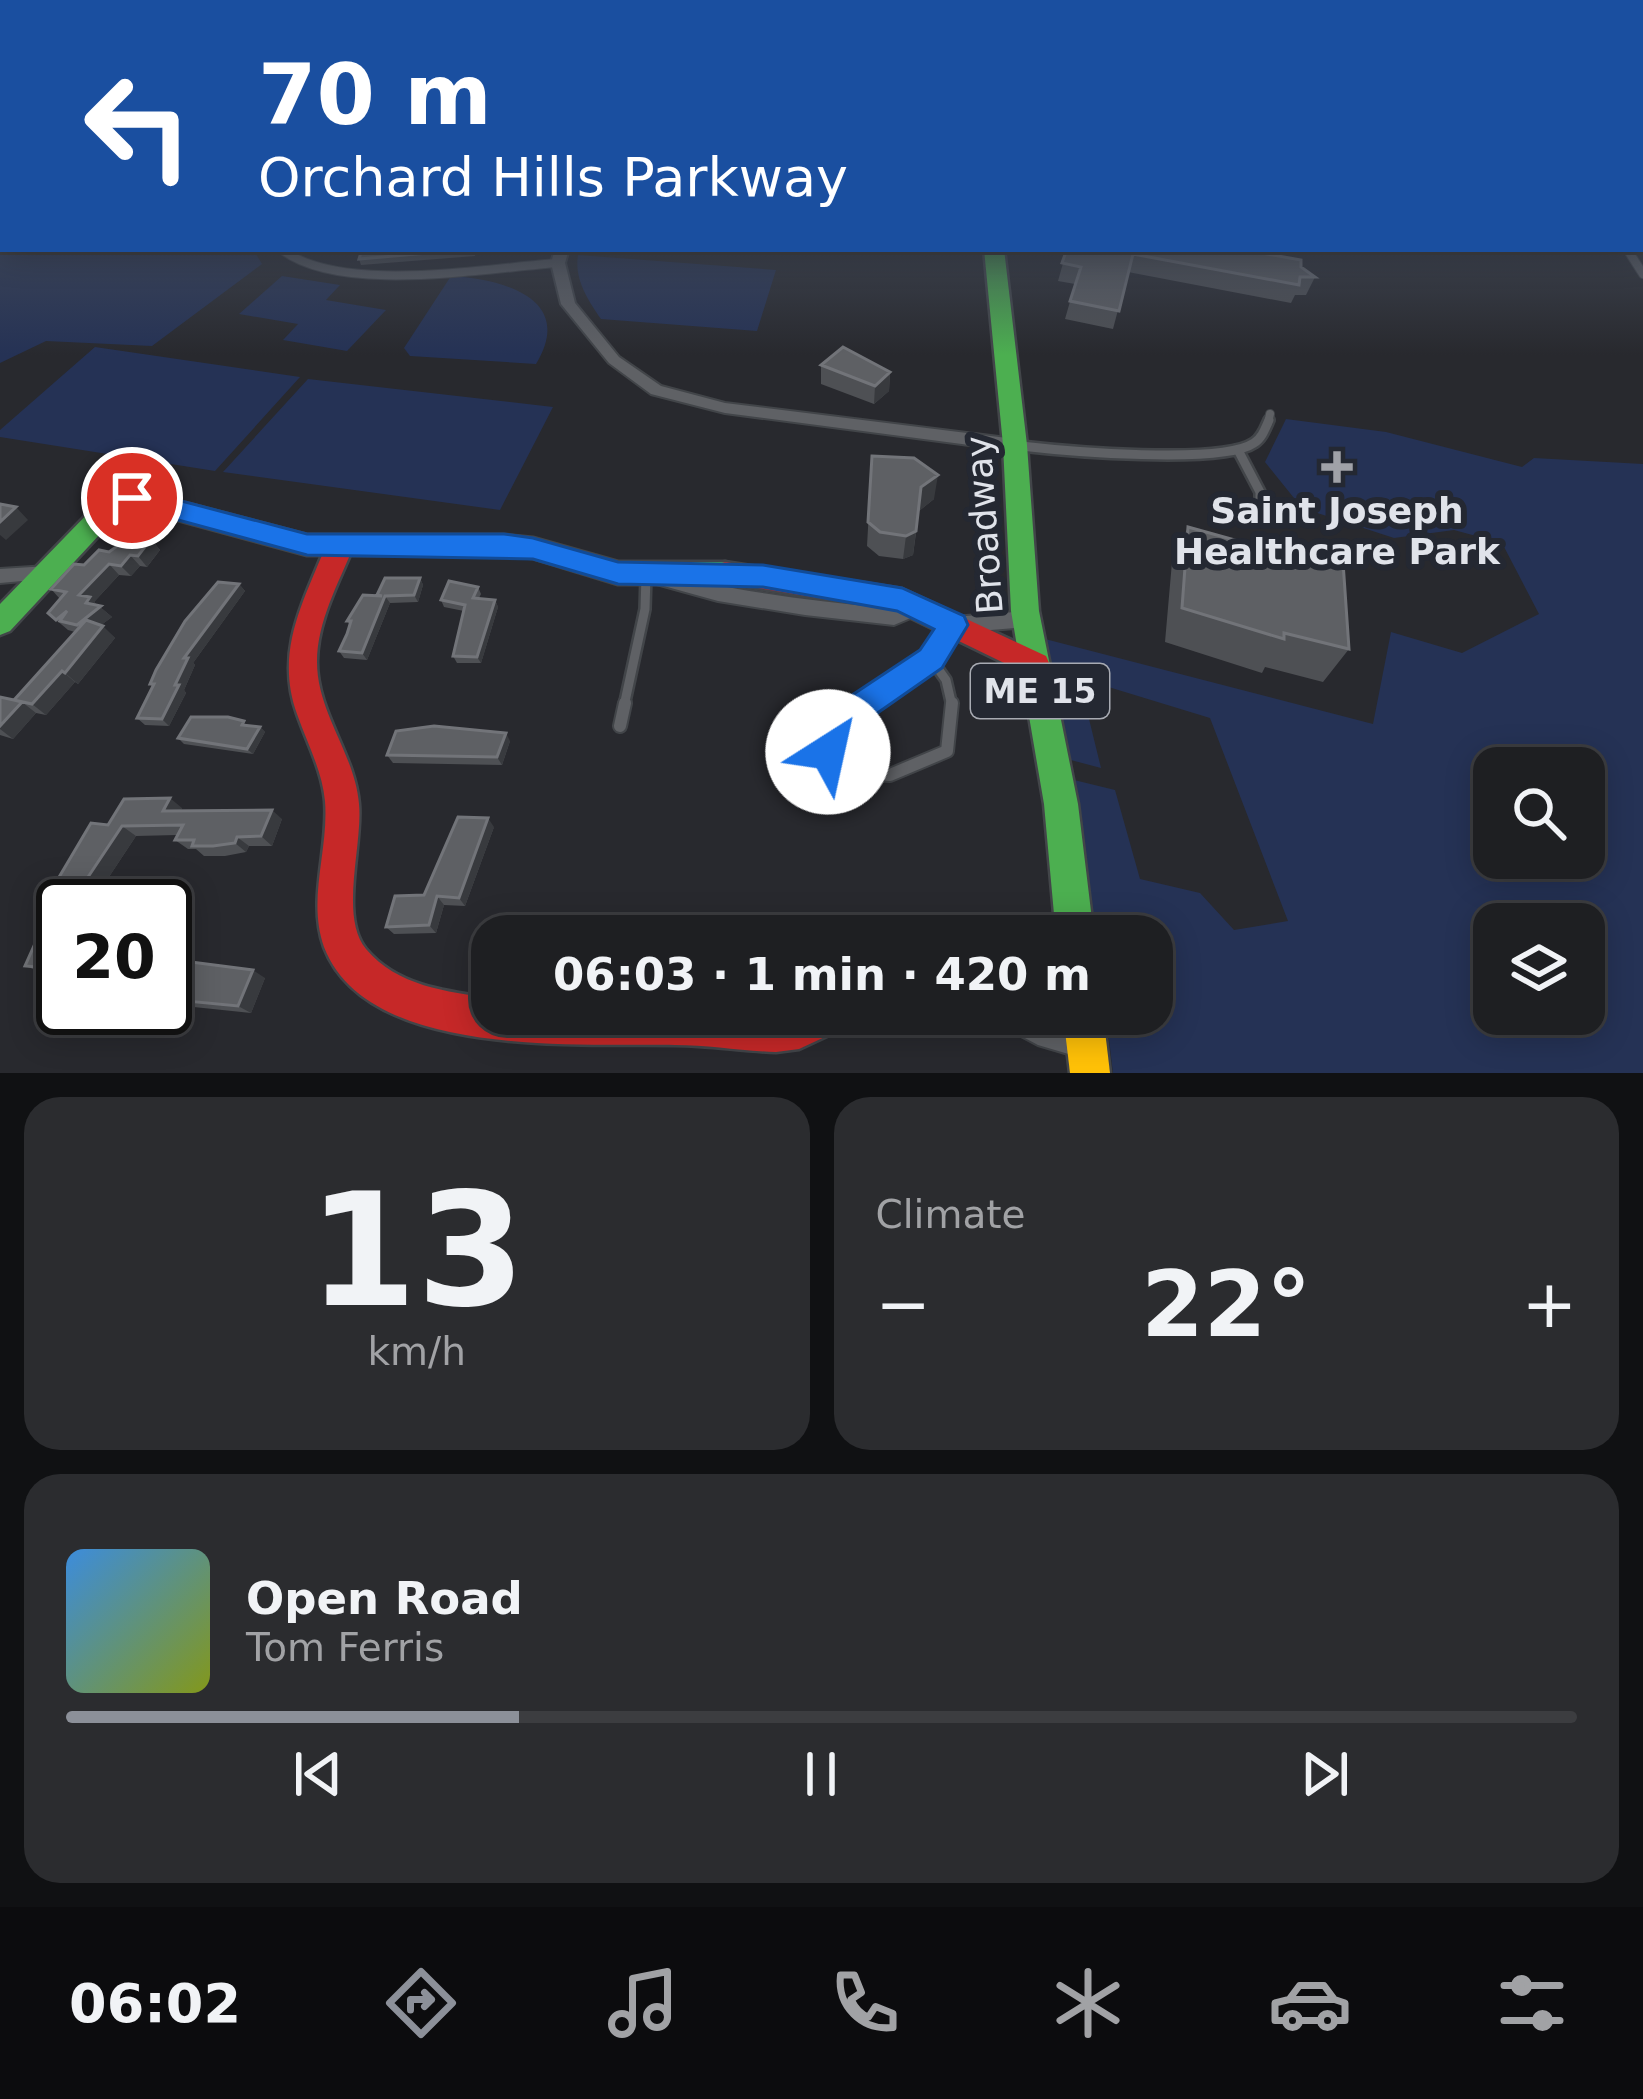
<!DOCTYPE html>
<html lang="en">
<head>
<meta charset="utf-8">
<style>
	body { margin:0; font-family:"DejaVu Sans",sans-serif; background:#2b2c2f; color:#f1f3f6; height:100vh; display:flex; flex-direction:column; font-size:45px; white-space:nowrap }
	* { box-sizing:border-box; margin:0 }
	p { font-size:39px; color:#a1a2a5 }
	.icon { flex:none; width:66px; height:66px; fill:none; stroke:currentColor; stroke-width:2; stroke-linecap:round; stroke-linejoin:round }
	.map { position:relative; height:1073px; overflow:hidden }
	.side { display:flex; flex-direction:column; gap:24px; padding:24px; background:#101113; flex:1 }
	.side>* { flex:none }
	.banner { position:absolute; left:0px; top:0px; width:1644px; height:252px; box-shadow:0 6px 30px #0003,0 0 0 3px #3c3d40; background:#1a4fa0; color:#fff; overflow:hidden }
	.tools { position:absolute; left:1473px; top:747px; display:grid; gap:24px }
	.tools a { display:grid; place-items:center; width:132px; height:132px; border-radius:24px; background:#1e1f22; box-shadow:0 6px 30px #0003,0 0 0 3px #3c3d40; font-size:60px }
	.speed { position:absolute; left:36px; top:879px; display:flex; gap:24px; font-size:60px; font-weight:700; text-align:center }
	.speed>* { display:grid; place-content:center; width:156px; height:156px; border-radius:50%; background:#1e1f22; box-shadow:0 6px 30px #0003,0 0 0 3px #3c3d40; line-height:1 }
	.speed .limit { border:6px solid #111; border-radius:18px; background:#fff; color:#111 }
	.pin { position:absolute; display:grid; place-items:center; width:102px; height:102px; color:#fff; margin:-51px; border:6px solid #fff; border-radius:50%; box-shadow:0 3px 12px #0007 }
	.me { position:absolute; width:132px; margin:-66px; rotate:35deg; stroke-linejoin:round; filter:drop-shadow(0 0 9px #0008) }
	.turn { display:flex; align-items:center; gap:42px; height:252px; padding:0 60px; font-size:54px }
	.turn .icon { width:156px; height:156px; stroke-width:2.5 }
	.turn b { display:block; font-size:84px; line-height:102px }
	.big { font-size:90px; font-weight:700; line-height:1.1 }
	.side .card { flex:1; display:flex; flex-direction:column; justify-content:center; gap:18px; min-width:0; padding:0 42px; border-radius:36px; background:#2b2c2f }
	.side .dial { align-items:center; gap:0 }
	.dial b { font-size:156px; line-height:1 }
	.song { display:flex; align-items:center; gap:36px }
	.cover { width:144px; height:144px; border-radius:18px; background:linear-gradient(135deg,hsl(210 70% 55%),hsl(70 70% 35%)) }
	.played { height:12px; border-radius:6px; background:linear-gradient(90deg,#8c9099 30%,#3c3d40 30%) }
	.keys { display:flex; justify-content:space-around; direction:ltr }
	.heat { display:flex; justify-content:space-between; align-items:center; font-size:66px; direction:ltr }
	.side .tiles { flex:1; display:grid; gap:24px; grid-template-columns:1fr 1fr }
	.card:last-child { grid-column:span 2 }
	.trip { position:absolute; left:471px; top:915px; width:702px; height:120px; border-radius:36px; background:#1e1f22; box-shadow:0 6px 30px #0003,0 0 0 3px #3c3d40; font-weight:700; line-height:120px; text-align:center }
	.menu { display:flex; height:192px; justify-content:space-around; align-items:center; background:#0c0c0e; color:#a1a2a5 }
	.menu .icon { width:84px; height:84px }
	.menu .selected { color:#8c9099 }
	.menu b { font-size:54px; color:#f1f3f6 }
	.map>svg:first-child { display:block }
	.green { fill:#253255; fill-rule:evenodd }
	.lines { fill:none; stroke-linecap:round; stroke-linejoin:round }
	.lane-far2-casing { stroke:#424549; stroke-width:10 }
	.lane-far1-casing { stroke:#424549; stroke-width:14 }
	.lane-casing { stroke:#424549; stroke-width:16 }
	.street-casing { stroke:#424549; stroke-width:4 }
	.fast-casing { stroke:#424549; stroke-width:5 }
	.slow-casing { stroke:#424549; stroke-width:5 }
	.jam-casing { stroke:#424549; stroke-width:5 }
	.lane-far2 { stroke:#5f6165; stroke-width:8 }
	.lane-far1 { stroke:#5f6165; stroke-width:9 }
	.lane { stroke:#5f6165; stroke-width:12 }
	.street { fill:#5f6165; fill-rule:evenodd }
	.fast { fill:#4caf50; fill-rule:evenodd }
	.slow { fill:#ffc107; fill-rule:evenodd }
	.jam { fill:#c62828; fill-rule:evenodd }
	.wall { fill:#4e5054 }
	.shaded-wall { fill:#383a3e }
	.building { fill:#5e6064; stroke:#727479; stroke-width:3 }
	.route { fill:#1a73e8; stroke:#114b97; stroke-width:3 }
	.poi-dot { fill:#a0a2a8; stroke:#242832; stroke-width:4.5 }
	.labels { text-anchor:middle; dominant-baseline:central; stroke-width:12; stroke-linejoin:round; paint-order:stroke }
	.shield { fill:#242832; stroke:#a8abb3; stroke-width:3 }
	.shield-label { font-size:33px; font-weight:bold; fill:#e0e3ea }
	.poi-label { font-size:36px; font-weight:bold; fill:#e0e3ea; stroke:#242832 }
	.street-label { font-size:36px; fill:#e0e3ea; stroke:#242832 }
</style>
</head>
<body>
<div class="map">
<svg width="1643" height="1073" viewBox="0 0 1643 1073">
	<rect width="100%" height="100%" fill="#28292e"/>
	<!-- green -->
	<path class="green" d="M 0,205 L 3,249 L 253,249 L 262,264 L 152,346 L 46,341 L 0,363 Z
		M 578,255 L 776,270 L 757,331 L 601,319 C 588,300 574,279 578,255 Z
		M 282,276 L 340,285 L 326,300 L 386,310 L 347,351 L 283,340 L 298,324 L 239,314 Z
		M 451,276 C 502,279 576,298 536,364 L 410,356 L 404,348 Z
		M 95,347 L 300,377 L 215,471 L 0,437 L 0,430 Z
		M 308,379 L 553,407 L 500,510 L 223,472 Z
		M 1286,419 L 1386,432 L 1522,467 L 1534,458 L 1643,464 L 1643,1073 L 1113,1073 L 1106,1014 L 1152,1014 L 1152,936 L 1095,936 L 1074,780 L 1115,790 L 1140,879 L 1200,893 L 1234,930 L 1288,921 L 1210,718 L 1079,678 L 1101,768 L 1067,759 L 1045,639 L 1373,724 L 1391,632 L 1462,653 L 1539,614 L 1502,543 L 1454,530 L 1394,538 L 1302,508 L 1265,462 ZM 1494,768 L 1584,768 L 1584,858 L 1494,858 ZM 1494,924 L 1584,924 L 1584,1014 L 1494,1014 Z"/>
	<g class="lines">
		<!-- lane-far2 casing -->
		<g class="lane-far2-casing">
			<path id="lane-far2" d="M 281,249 C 340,295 485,268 558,263
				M 1627,249 L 1643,274
				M 1268,423 L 1270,414"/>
		</g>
		<!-- lane-far1 casing -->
		<g class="lane-far1-casing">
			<path id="lane-far1" d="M 1021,446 C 1064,451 1222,465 1254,443 C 1262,438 1265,429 1269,420
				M 1238,450 L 1260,492 L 1260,504
				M 931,659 L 946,680 L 952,706
				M 931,659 L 950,630
				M 624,706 L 645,609 L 646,576
				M 862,706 L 931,659"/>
		</g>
		<!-- lane casing -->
		<g class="lane-casing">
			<path id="lane" d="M 867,703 L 831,727 L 828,752 L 836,772 L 890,775 L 947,751 L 952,703
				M 620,726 L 625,703"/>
		</g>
		<!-- street casing -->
		<g class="street-casing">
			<path id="street" d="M 555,249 L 569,249 L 565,263 L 575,303 L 619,357 L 661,386 L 725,403 L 1015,439 L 1023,445 L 1015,451 L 725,413 L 651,394 L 609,363 L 561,304 L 551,263 Z
				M 48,566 L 55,568 L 57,573 L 55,578 L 0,583 L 0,569 Z
				M 660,571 C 733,592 808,600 884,608 C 897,609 907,601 920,604 L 923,609 L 920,614 L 894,625 L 805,615 L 718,601 L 653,583 L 651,578 L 653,573 Z
				M 1027,611 L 1034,613 L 1037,619 L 1034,625 L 1027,627 L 954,633 L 947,631 L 944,625 L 947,619 L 954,617 Z
				M 993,1014 L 1032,1014 L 1091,1036 L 1095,1045 L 1091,1054 L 1082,1058 L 1038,1045 L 997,1023 Z"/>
		</g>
		<!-- fast casing -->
		<g class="fast-casing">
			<path id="fast" d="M 984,249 L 1004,249 L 1027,445 L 1039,611 L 1078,804 L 1094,936 L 1056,936 L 1044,804 L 1011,611 L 1003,445 Z
				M 132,489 L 307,535 L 504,535 L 533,538 L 618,562 L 725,562 L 735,565 L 739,573 L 735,581 L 725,584 L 618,584 L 533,558 L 504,555 L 307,555 L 134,508 L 115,518 L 10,631 L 0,635 L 0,604 L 97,504 Z"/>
		</g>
		<!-- slow casing -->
		<g class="slow-casing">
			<path id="slow" d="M 1063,1014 L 1103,1014 L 1110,1073 L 1070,1073 Z"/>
		</g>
		<!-- jam casing -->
		<g class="jam-casing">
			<path id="jam" d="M 339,538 L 349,541 L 353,548 C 338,584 317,622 317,662 C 317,713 355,754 359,804 C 363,844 339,917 366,949 C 397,986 447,992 492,998 L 492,1014 L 850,1014 L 844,1028 L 799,1049 L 776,1052 C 742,1051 709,1045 675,1045 C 577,1043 367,1059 324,947 C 307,899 329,850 325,801 C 322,770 307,743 297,714 C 275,653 302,604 325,548 L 329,541 Z
				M 725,562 L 902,589 L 1046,656 L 1050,665 L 1046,674 L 1035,678 L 897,611 L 715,581 L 711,573 L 715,565 Z"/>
		</g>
		<!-- lane-far2 -->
		<use href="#lane-far2" class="lane-far2"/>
		<!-- lane-far1 -->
		<use href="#lane-far1" class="lane-far1"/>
		<!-- lane -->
		<use href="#lane" class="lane"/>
		<!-- street -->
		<use href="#street" class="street"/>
		<!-- fast -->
		<use href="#fast" class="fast"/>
		<!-- slow -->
		<use href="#slow" class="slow"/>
		<!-- jam -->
		<use href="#jam" class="jam"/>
	</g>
	<!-- wall -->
	<path class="wall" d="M 362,249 L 477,249 L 475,256 L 361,265 L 359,259 Z
		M 1067,249 L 1301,267 L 1315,277 L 1306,295 L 1295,295 L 1291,303 L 1128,272 L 1113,329 L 1065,319 L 1075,284 L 1058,281 Z
		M 821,365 L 890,372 L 889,391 L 874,404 L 821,384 Z
		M 872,456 L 934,499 L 919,511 L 913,555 L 903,559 L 879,556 L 867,546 Z
		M 1188,527 L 1289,555 L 1292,550 L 1349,649 L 1323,682 L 1265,667 L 1262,673 L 1165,642 L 1172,562 Z
		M 151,539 L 160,550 L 147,567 L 140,566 L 131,576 L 119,575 L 94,602 L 112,617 L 101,625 L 115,638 L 78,684 L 75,682 L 46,715 L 36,713 L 13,739 L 0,735 L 0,697 L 14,700 L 75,632 L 68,630 L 48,613 L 60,599 L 51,589 L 84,565 L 109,552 Z
		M 420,578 L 423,585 L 418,602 L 390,603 L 367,660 L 344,658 L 339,651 L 347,634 L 350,625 L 347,621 L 377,595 Z
		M 239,584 L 245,591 L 193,663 L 195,665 L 184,690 L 186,693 L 169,726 L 145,725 L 137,718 L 153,687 L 150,684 Z
		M 478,587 L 481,594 L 479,598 L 495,600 L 498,607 L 481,663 L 457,663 L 453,656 L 464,611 L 444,607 L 441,600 Z
		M 260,727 L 265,732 L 253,754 L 184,744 L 178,738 Z
		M 510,741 L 502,765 L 393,763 L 387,755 Z
		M 182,808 L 181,810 L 282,819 L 272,846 L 249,846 L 246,852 L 225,856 L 204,856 L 196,849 L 188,849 L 175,840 L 177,835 L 136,836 L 97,895 L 70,893 L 55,884 L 108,825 Z
		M 494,827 L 465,906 L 444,905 L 436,933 L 394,934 L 386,927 L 424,895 Z
		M 63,920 L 63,1002 L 53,1001 L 36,994 L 47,974 L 25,966 Z
		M 165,967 L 265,978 L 251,1013 L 165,1004 Z"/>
	<!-- shaded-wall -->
	<path class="shaded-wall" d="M 890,372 L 889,391 L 874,404 L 875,386 Z
		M 938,475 L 934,499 L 919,511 L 921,487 Z
		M 16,507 L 28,520 L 6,540 L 0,535 L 0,522 Z
		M 916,531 L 913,555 L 903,559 L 906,536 Z
		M 151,539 L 160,550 L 147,567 L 138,556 Z
		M 130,555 L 140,566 L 131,576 L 121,566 Z
		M 109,564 L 119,575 L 94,602 L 112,617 L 88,635 L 77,625 L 79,595 Z
		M 420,578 L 423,585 L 418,602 L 414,595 Z
		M 239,584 L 245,591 L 193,663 L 195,665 L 184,690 L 186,693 L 169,726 L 162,719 L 184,658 Z
		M 385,596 L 390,603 L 367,660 L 362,653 Z
		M 495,600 L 498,607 L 481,663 L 477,657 Z
		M 103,626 L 115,638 L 78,684 L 65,673 Z
		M 62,671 L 75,682 L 46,715 L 32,704 Z
		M 22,702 L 36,713 L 13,739 L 0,729 L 0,726 Z
		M 260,727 L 265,732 L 253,754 L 247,749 Z
		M 506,733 L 510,741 L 502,765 L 497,757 Z
		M 170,798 L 182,808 L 176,820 L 163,811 Z
		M 272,810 L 282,819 L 272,846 L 261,836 Z
		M 488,818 L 494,827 L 465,906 L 459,898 Z
		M 122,826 L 136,836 L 97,895 L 82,886 Z
		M 237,837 L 249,846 L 246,852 L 235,843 Z
		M 437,896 L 444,905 L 436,933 L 429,925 Z
		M 253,970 L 265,978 L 251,1013 L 238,1006 Z"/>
	<!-- building -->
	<path class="building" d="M 362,249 L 474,249 L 359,259 Z
		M 1067,249 L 1239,249 L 1301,260 L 1301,267 L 1315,277 L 1300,277 L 1299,285 L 1133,254 L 1119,311 L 1070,301 L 1081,267 L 1062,263 Z
		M 843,347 L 890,372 L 875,386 L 821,365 Z
		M 872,456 L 914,458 L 938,475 L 921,487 L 916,531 L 906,536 L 880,532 L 868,522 Z
		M 0,504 L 16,507 L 0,522 Z
		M 1188,527 L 1292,556 L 1292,550 L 1343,562 L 1349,649 L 1284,633 L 1284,639 L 1182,608 Z
		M 130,537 L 151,539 L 138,556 L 130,555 L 121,566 L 109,564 L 79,595 L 90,597 L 86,603 L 101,606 L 77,625 L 60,621 L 67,611 L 56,620 L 48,613 L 66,592 L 51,589 L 74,564 L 84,565 L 99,550 L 109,552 Z
		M 385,578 L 420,578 L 414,595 L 385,596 L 362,653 L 339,651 L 347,634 L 351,621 L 347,621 L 363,595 L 382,596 L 377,595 Z
		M 449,581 L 478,587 L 473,598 L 495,600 L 477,657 L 453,656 L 465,605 L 441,600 Z
		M 218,582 L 239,584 L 184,658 L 188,658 L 175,685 L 179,685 L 162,719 L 137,718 L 154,684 L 150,684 L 156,670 L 185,621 Z
		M 86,620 L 103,626 L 65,673 L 62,671 L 32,704 L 14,700 L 22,702 L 0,726 L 0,697 L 14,700 Z
		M 191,717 L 228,717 L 244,721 L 242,725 L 260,727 L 247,749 L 178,738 Z
		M 434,726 L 506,733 L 497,757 L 387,755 L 396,731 Z
		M 170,798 L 163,811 L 272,810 L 261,836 L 237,837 L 235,843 L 213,846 L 192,846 L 194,840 L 175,840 L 183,825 L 122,826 L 82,886 L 55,884 L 91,823 L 108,825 L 124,799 Z
		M 458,817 L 488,818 L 459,898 L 437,896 L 429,925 L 386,927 L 395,896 L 424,895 Z
		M 46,919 L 63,920 L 63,953 L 61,958 L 63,958 L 63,997 L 36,994 L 50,968 L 25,966 Z
		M 168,961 L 191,962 L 253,970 L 238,1006 L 165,999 L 165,967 Z"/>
	<!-- sky -->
	<linearGradient id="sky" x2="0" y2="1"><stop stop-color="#161719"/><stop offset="0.58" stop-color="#424957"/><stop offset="1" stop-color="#424957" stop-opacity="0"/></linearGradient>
	<rect width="1643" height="355" fill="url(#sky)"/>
	<!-- route -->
	<path class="route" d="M 132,488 L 307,534 L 504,534 L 533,538 L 618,562 L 763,565 L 902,588 L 964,616 L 968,625 L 942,668 L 846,735 L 840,763 L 828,767 L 816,763 L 812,752 L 819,717 L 920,650 L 934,629 L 897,611 L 763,587 L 618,584 L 533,559 L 307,555 L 123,505 L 119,498 Z"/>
	<!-- markers -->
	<path class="poi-dot" d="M1331 449h12v12h12v12h-12v12h-12v-12h-12v-12h12z"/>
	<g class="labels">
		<!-- shield labels -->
		<rect class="shield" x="971" y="664" width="138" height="54" rx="9"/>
		<g class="shield-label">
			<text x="1040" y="691">ME 15</text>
		</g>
		<!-- poi labels -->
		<g class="poi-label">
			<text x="1337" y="510">Saint Joseph<tspan x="1337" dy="41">Healthcare Park</tspan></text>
		</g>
		<!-- street labels -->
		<g class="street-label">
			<text transform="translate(984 525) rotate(-94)">Broadway</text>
		</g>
	</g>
</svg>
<div class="tools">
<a><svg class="icon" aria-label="search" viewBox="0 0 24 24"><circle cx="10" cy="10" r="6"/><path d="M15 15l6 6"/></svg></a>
<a><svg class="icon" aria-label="layers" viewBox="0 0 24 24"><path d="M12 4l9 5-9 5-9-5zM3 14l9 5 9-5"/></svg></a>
</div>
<div class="speed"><div class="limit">20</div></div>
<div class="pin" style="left:132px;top:498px;background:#d93025"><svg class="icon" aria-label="arrive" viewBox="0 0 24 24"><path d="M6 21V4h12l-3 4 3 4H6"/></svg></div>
<svg class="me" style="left:828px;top:752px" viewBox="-20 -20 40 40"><circle r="19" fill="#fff"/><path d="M0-13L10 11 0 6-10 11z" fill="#1a73e8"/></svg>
<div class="trip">06:03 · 1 min · 420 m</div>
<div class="banner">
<div class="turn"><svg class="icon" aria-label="left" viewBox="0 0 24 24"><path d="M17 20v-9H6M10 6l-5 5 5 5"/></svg><div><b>70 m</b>Orchard Hills Parkway</div></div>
</div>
</div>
<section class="side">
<div class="tiles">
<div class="card dial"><b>13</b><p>km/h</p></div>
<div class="card"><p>Climate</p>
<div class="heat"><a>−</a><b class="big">22°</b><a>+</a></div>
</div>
<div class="card">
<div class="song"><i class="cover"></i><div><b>Open Road</b><p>Tom Ferris</p></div></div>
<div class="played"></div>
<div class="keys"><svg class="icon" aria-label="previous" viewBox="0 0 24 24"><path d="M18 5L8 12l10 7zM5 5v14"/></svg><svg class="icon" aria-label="pause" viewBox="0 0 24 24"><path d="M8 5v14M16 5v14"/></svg><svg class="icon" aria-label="next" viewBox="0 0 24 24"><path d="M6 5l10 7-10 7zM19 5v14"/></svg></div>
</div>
</div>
</section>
<nav class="menu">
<b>06:02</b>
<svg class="icon selected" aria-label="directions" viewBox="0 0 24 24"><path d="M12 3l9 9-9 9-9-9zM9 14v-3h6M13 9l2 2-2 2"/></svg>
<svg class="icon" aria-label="music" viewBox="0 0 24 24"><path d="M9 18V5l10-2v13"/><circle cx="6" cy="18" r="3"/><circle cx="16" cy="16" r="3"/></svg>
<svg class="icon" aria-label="phone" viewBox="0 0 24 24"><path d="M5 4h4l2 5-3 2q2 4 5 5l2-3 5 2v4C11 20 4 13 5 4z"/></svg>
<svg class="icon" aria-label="climate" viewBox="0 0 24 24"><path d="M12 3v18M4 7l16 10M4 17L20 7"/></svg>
<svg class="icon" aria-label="car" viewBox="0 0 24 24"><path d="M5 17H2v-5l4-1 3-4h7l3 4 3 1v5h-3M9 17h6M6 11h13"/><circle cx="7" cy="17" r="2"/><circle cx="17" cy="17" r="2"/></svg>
<svg class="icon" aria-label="filters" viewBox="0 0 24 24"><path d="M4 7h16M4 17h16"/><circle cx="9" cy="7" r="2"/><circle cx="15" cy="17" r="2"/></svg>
</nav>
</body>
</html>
